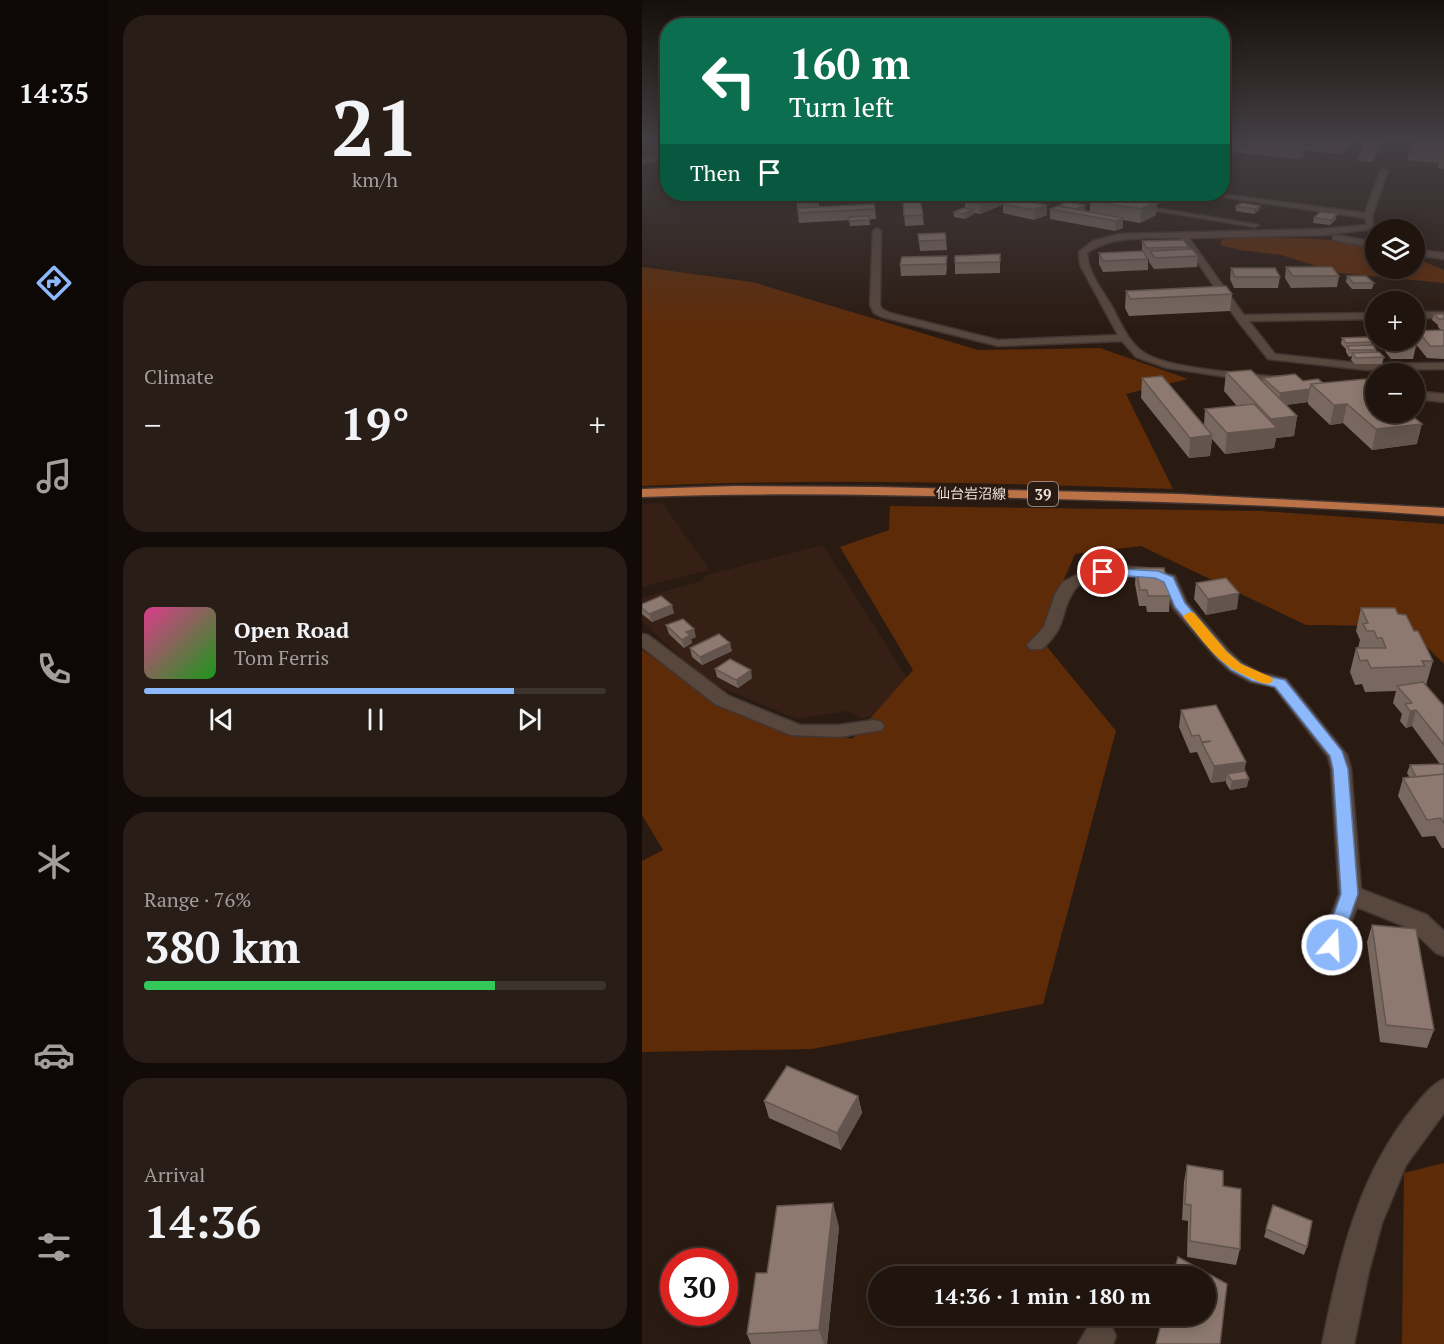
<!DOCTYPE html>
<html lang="en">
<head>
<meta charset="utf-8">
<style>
	body { margin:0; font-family:"PT Serif","Noto Sans JP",serif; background:#281d17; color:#f1f3f6; height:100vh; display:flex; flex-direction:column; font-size:22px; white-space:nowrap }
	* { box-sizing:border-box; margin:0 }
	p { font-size:20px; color:#a29e9e }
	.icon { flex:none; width:33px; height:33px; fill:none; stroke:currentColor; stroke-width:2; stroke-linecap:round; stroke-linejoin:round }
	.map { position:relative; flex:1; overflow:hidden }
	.sheet { display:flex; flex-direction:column; gap:15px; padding:15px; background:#120b08; width:534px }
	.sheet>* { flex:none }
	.guide { position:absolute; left:18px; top:18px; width:570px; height:183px; border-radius:24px; box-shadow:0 3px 15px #0003,0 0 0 2px #3d332e; background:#0b6e4f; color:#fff; overflow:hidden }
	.controls { position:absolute; left:723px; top:219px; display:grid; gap:12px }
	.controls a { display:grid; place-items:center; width:60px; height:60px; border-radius:50%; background:#20140e; box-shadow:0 3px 15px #0003,0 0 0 2px #3d332e; font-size:30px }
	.speed { position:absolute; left:18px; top:1248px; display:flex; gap:12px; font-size:30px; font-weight:700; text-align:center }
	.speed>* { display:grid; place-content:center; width:78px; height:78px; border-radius:50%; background:#20140e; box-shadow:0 3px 15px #0003,0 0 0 2px #3d332e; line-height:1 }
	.speed .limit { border:9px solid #d22; background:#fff; color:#111 }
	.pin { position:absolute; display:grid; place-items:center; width:51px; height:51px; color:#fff; margin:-26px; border:3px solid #fff; border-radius:50%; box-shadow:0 2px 6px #0007 }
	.me { position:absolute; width:66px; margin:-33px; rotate:19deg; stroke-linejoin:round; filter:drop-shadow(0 0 4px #0008) }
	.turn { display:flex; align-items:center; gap:21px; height:126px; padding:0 30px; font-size:27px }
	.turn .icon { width:78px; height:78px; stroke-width:2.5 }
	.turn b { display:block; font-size:42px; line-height:51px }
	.then { display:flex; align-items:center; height:57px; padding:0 30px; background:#0003; gap:12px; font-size:22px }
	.big { font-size:45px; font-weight:600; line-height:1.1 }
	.sheet .tile { flex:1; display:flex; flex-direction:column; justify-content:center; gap:9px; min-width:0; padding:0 21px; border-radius:24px; background:#281d17 }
	.sheet .dial { align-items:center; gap:0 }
	.dial b { font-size:78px; line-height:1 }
	.song { display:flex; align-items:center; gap:18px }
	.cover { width:72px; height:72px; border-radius:9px; background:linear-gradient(135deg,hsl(330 70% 55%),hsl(120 70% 35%)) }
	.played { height:6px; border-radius:3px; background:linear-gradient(90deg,#8db9fc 80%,#3d332e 80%) }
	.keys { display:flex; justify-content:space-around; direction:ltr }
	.heat { display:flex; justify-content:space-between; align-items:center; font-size:33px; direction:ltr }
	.charge { height:9px; border-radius:4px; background:linear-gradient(90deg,#34c759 76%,#3d332e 0) }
	.trip { position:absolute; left:226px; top:1266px; width:348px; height:60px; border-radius:30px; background:#20140e; box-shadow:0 3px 15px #0003,0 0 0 2px #3d332e; font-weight:600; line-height:60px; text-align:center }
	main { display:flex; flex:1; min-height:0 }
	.menu { display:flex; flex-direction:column; width:108px; justify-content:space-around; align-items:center; background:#0d0806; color:#a29e9e }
	.menu .icon { width:42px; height:42px }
	.menu .selected { color:#8db9fc }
	.menu b { font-size:27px; color:#f1f3f6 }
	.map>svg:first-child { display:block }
	.built { fill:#362015 }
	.green { fill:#5e2b09 }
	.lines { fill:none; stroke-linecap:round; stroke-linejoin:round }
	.minor-casing { stroke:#423531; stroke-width:3 }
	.major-casing { stroke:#423531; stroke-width:3 }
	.minor { fill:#58473d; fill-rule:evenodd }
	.major { fill:#bc7247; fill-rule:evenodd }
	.wall { fill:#79685f }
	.shaded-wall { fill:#63554e }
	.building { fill:#8d796f; stroke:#63554e; stroke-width:1.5 }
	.route { fill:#8db9fc; stroke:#5c78a4; stroke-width:1.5 }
	.slow { fill:#f59e0b }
	.labels { text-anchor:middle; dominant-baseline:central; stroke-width:6; stroke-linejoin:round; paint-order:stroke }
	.far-street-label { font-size:14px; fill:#ece1db; stroke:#2a1b12 }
	.shield { fill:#2a1b12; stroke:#b2a69f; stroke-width:1.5 }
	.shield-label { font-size:15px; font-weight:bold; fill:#ece1db }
</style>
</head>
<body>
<main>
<nav class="menu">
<b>14:35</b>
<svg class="icon selected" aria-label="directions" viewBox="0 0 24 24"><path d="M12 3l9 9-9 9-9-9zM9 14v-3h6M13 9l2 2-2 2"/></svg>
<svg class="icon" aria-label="music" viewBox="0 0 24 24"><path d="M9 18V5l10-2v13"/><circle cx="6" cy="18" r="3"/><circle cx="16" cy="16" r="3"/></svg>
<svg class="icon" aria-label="phone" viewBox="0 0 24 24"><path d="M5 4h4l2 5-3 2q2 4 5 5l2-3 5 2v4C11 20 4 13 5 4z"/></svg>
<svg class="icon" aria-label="climate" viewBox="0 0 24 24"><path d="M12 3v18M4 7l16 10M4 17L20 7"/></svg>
<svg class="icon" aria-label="car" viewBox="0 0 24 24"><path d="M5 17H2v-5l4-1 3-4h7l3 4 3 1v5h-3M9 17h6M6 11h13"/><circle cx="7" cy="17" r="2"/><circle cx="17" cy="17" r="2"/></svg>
<svg class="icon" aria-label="filters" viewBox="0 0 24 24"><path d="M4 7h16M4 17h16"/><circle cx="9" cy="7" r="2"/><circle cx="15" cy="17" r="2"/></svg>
</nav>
<section class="sheet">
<div class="tile dial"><b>21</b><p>km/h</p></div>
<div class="tile"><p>Climate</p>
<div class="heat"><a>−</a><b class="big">19°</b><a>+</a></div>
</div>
<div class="tile">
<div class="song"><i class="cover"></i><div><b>Open Road</b><p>Tom Ferris</p></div></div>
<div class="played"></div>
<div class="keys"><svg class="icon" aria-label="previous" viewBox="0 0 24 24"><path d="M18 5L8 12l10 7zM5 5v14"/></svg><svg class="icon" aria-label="pause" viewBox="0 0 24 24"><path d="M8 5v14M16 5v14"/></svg><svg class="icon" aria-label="next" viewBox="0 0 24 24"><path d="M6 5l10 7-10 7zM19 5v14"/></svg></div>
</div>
<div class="tile"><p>Range · 76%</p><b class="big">380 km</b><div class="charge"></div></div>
<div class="tile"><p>Arrival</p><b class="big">14:36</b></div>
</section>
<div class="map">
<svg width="802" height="1344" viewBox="0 0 802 1344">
	<rect width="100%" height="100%" fill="#2a1b12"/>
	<!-- built -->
	<path class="built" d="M 20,503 L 68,570 L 0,587 L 0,504 Z
		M 181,545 L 282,705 L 220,718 L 205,711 L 155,719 L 64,681 L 0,621 L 0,598 L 59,581 L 65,575 Z"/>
	<!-- green -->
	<path class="green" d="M 581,238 C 633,238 683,235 733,248 L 734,268 L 772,268 L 773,258 L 802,270 L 802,283 L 697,273 L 639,255 L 598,250 L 578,245 Z
		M 0,267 L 110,282 L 336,350 L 458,348 L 546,379 L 484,394 L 531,489 C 354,483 177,478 0,486 Z
		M 248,506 L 620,511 L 802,524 L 802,664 L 764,626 L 664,625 L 499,546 L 433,554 L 397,637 L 474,731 L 401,1004 L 170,1049 L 0,1052 L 0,861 L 21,850 L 0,815 L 0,650 L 78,703 L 210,739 L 271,670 L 198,547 L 247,530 Z
		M 802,1163 L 802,1344 L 760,1344 L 762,1173 Z"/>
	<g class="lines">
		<!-- minor casing -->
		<g class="minor-casing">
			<path id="minor" d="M 598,141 L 605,141 L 580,158 L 580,153 Z
				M 773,141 L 802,142 L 802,146 L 776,143 Z
				M 26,154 L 26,158 L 0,163 L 0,159 Z
				M 742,169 L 746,171 L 730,216 L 732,229 L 680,235 L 547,238 L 602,315 L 734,313 L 734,319 L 607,321 L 633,354 L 725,364 L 802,363 L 802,369 L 725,370 L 626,359 L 595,320 L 539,238 C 507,239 472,234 445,253 C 446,272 458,287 468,303 C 478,320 485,341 501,352 C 525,370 614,374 647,378 L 651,379 L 651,383 L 592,378 L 525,368 L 494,357 L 480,341 L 356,346 L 240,317 L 232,313 L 228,305 L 231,231 L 235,228 L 239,231 L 238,305 L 240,309 L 248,313 L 356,340 L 476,335 L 438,265 L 437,252 L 451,241 L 478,234 L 680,229 L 725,225 L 723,218 L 561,194 L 578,194 L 723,213 L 738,171 Z
				M 413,194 L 428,194 L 617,225 L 613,227 Z
				M 694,235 L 734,242 L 734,248 L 691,240 L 691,236 Z
				M 772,249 L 802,253 L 802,259 L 772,255 Z
				M 772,312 L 802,312 L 802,318 L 772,318 Z
				M 772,391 L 802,394 L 802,402 L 772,399 Z
				M 476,566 L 504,568 L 533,576 L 545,603 L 587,651 L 600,663 L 619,673 L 644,679 L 705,755 L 709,769 L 719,889 L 785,915 L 802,931 L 802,956 L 794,953 L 769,929 L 715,907 L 698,952 L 690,955 L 682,952 L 678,945 L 697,894 L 689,769 L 686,757 L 632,687 L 608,682 L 588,671 L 575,659 L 531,608 L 520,582 C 500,575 444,569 431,592 C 416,617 427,624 400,649 L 388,649 L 385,645 L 402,627 L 413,594 L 421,582 L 442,571 Z
				M 0,634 L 6,635 L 87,696 L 158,725 L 197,725 L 232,720 L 239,722 L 242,726 L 239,730 L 197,737 L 149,735 L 73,704 L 0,647 Z
				M 802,1079 L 802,1113 L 764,1165 L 740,1223 L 727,1271 L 712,1344 L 680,1344 C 697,1260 716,1174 772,1107 C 781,1096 789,1085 802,1079 Z
				M 458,1320 L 469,1325 L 474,1336 L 471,1344 L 436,1344 L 447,1325 Z"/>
		</g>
		<!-- major casing -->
		<g class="major-casing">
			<path id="major" d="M 94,486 L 235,487 L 536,494 L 802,508 L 802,516 C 660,505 518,502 376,498 C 251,495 125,492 0,497 L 0,489 Z"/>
		</g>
		<!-- minor -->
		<use href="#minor" class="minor"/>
		<!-- major -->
		<use href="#major" class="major"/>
	</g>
	<!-- wall -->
	<path class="wall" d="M 596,141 L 616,141 L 615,143 L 628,144 L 628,141 L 708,141 L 707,146 L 699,154 L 662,150 L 661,156 L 657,159 L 590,152 L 591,144 Z
		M 724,141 L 739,148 L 734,153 L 733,157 L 730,162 L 716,161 L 717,156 L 720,153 L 719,153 L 720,144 Z
		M 802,145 L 802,169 L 796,168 L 797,163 L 765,160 L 768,148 Z
		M 156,194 L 290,194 L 291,199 L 287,203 L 279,203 L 282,225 L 263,226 L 261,202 L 177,199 L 177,207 L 233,209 L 234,219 L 227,219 L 228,225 L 208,226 L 207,220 L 157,223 L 155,204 Z
		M 505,194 L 565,194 L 565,197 L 557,202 L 522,197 L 522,201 L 515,204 L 514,215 L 498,223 L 481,220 L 481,228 L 473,231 L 408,219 L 408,209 L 443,205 L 443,210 L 441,211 L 448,212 L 448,201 L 500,199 L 500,197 Z
		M 372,199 L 405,215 L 392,220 L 361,213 L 361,204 Z
		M 323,202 L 360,205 L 338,214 L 332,213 L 332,214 L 323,219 L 312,217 L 312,212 L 323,208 Z
		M 594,206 L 618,206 L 617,210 L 612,214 L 594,211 Z
		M 672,218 L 694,219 L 688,225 L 671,223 Z
		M 276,234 L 304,240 L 305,250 L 278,251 Z
		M 500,241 L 547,247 L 547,249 L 556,256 L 555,267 L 512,269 L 507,262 L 507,259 L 506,259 L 506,270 L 461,272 L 457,264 L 457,253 L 500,251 Z
		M 358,254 L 358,273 L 313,274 L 313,263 Z
		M 305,256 L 305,267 L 304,275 L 259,276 L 258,265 Z
		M 644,267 L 697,276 L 695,287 L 649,288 L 643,278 Z
		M 589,268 L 638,277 L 636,288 L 592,288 L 588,279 Z
		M 705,276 L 732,283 L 730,289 L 710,289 L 704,282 Z
		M 484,291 L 590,294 L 588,311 L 487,316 L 483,308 Z
		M 792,314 L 802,314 L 802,359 L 785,358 L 773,343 L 776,331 L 799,330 L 796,327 L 796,325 L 790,320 Z
		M 700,338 L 730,342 L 729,345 L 734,350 L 734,353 L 742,357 L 740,364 L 713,364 L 709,360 L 710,356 L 707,357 L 704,352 L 704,349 L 699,344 Z
		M 737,340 L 768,340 L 774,346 L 771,359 L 749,359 L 737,344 Z
		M 584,372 L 621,382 L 621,378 L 681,383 L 775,444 L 730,450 L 701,423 L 688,425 L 666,404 L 666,402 L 644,405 L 655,416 L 652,436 L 634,438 L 632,448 L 583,454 L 570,439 L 568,456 L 547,458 L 499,398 L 500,378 L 562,425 L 563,409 L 595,406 L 582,391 Z
		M 494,568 L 528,596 L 527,612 L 505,612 L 504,606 L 497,606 L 493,584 Z
		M 554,583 L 595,609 L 564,615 L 552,599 Z
		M 0,604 L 32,613 L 10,622 L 0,614 Z
		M 719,608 L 756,614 L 772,631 L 791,661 L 784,685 L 802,706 L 802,848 L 800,848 L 793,836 L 780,837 L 756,796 L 761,778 L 768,778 L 765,773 L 768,765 L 798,764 L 770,726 L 764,728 L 758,721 L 760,714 L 751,703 L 754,691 L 723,692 L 720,684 L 713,685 L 708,672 L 714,648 L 716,648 L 718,640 L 714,631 Z
		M 24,625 L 54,637 L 49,639 L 50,643 L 42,648 L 27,634 Z
		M 48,648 L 90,651 L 60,665 L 50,657 Z
		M 73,669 L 110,678 L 96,688 L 75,677 Z
		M 539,710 L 604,762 L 602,771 L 605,787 L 588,790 L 584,783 L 584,781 L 569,783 L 555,752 L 548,753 L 537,727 Z
		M 730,925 L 792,1030 L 785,1048 L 738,1042 L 725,942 Z
		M 216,1096 L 220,1113 L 199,1150 L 127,1118 L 122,1101 Z
		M 545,1165 L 581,1186 L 598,1249 L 594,1265 L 545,1257 L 546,1221 L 540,1220 L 542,1182 Z
		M 631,1205 L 665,1247 L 662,1255 L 622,1237 Z
		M 197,1227 L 185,1344 L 109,1344 L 105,1334 L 125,1273 Z"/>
	<!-- shaded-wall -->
	<path class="shaded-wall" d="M 702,141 L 708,141 L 707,146 L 699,154 L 701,142 Z
		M 739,141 L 740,141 L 739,148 L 732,154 L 734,146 Z
		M 662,147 L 661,156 L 657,159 L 658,151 Z
		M 286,194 L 290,194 L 291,199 L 287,203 Z
		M 558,194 L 565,194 L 565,197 L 557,202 Z
		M 359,195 L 360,205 L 338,214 L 338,204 Z
		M 522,196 L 522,201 L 516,204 L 516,199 Z
		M 515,201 L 514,215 L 498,223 L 499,209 Z
		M 405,205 L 405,215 L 392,220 L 392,210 Z
		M 443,205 L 443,210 L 433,214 L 434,209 Z
		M 618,206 L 617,210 L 612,214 L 613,209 Z
		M 331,209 L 332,214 L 323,219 L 322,214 Z
		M 695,214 L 694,219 L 688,225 L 689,220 Z
		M 481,218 L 481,228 L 473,231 L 474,221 Z
		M 305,256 L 305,267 L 304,275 L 304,264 Z
		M 668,389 L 666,402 L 636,406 L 638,393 Z
		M 705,404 L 701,423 L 688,425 L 692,405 Z
		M 655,416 L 652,436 L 634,438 L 632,448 L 583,454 L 585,433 L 627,429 L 629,419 Z
		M 780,424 L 775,444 L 730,450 L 734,429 Z
		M 570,435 L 568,456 L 547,458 L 548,438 Z
		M 597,593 L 595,609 L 564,615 L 566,599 Z
		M 30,605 L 32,613 L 10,622 L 7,614 Z
		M 52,629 L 54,637 L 49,639 L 50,643 L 42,648 L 40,640 L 44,632 Z
		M 88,643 L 90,651 L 60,665 L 58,657 Z
		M 109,670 L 110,678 L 96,688 L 94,680 Z
		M 774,710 L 770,726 L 764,728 L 768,711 Z
		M 604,762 L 601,779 L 585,774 L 584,781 L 569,783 L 572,766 Z
		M 607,779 L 605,787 L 588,790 L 590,781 Z
		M 216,1096 L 220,1113 L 199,1150 L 195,1133 Z
		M 191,1203 L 197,1227 L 185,1344 L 182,1344 L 177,1330 Z"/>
	<!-- building -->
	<path class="building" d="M 596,141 L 612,141 L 610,142 L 662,147 L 658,151 L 591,144 Z
		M 724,141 L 739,141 L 734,146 L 720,144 Z
		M 772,142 L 802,145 L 802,151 L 768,148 Z
		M 721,151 L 734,153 L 730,157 L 717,156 Z
		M 156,194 L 176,194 L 175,204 L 155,204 Z
		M 343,194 L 359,195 L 338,204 L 323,202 Z
		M 463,194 L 466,194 L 515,201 L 499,209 L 448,201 Z
		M 506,194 L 522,196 L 516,199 L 500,197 Z
		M 261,198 L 278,198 L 281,215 L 262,216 Z
		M 372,199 L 405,205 L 392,210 L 361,204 Z
		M 425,202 L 443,205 L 434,209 L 416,206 Z
		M 600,203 L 618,206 L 613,209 L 594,206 Z
		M 232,204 L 233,209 L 156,213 L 156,208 Z
		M 416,206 L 481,218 L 474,221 L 408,209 Z
		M 321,208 L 331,209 L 322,214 L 312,212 Z
		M 678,212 L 695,214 L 689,220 L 672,218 Z
		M 227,216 L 228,220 L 207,221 L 207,217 Z
		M 303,233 L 304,240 L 277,241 L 276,234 Z
		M 541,240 L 547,247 L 505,248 L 500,241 Z
		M 550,249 L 556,256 L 513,258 L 508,251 Z
		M 501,251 L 506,259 L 461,261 L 457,253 Z
		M 358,254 L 358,262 L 313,263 L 313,256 Z
		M 305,256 L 304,264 L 258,265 L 260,257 Z
		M 644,267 L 690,267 L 697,276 L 651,276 Z
		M 589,268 L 633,268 L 638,277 L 593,277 Z
		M 705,276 L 724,276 L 732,283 L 711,283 Z
		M 584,286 L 590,294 L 488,299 L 484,291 Z
		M 792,314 L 802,314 L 802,319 L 797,319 Z
		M 801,330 L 802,331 L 802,346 L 788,346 L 776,331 Z
		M 726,337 L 730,342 L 704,343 L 700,338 Z
		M 747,340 L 768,340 L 774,346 L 752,347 Z
		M 731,345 L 734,350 L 708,350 L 705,346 Z
		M 737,352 L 742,357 L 714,358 L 710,353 Z
		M 609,370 L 655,416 L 629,419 L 584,372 Z
		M 653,374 L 661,381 L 676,379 L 681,383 L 669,384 L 668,389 L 638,393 L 621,378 Z
		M 520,376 L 570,435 L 548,438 L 500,378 Z
		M 724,379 L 734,387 L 734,412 L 765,412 L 780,424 L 734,429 L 705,404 L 692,405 L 669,384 Z
		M 612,404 L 635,428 L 585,433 L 563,409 Z
		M 494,568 L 522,568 L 528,596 L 506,596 L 505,590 L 498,590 Z
		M 584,578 L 597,593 L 566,599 L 554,583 Z
		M 19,596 L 30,605 L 7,614 L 0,608 L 0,604 Z
		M 719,608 L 753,608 L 756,614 L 764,615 L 772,631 L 776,631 L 791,661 L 780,661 L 783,666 L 729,668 L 725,660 L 718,661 L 714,648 L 744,648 L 740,638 L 735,638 L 732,631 L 725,631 L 721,624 L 726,623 Z
		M 41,619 L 52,629 L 44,632 L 48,635 L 40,640 L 24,625 Z
		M 77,634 L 88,643 L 58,657 L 48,648 Z
		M 88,659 L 109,670 L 94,680 L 73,669 Z
		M 781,682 L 802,706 L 802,745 L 774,710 L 768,711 L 763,704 L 770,703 L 755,686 Z
		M 574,705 L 604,762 L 572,766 L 560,743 L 569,741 L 560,742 L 557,735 L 550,736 L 539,710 Z
		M 802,764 L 802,774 L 774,777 L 768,765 Z
		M 603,771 L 607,779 L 590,781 L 585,774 Z
		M 802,774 L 802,824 L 799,818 L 785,820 L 761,778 Z
		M 730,925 L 774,929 L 792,1030 L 744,1025 Z
		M 145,1066 L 216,1096 L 195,1133 L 122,1101 Z
		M 545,1165 L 581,1171 L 581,1186 L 599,1189 L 598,1249 L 548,1241 L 549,1205 L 543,1204 Z
		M 191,1203 L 177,1330 L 105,1334 L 114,1273 L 125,1273 L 135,1206 Z
		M 631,1205 L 670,1221 L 665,1247 L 624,1229 Z
		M 536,1257 L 585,1284 L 578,1344 L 514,1344 L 521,1316 L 564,1316 L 564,1276 L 531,1276 Z"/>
	<!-- sky -->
	<linearGradient id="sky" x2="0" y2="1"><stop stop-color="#170f0a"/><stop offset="0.43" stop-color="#443f44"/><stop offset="1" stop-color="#443f44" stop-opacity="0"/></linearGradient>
	<rect width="802" height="329" fill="url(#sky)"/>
	<!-- route -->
	<path class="route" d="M 461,568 L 516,571 L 531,577 L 543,603 L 585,652 L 599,664 L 619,675 L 643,680 L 700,751 L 706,769 L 716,894 L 696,951 L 690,953 L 683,951 L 681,945 L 699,894 L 691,769 L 688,756 L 633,687 L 610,681 L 589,670 L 576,658 L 533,607 L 522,582 L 513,578 L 457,574 L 457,569 Z"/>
	<!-- slow -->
	<path class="slow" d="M 548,612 L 552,613 L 585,652 L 599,664 L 629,677 L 631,680 L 629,683 C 622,685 617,682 611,679 C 576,665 566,647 543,619 L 541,616 Z"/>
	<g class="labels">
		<!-- far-street labels -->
		<g class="far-street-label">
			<text transform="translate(329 493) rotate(1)">仙台岩沼線</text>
		</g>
		<!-- shield labels -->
		<rect class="shield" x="386" y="482" width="30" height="24" rx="4.5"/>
		<g class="shield-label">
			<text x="401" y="494">39</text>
		</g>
	</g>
</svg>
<div class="controls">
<a><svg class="icon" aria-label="layers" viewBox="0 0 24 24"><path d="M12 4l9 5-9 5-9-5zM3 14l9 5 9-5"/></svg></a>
<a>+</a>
<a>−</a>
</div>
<div class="speed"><div class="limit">30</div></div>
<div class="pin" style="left:461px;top:572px;background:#d93025"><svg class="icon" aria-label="arrive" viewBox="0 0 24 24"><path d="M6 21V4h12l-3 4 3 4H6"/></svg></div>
<svg class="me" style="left:690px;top:945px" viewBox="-20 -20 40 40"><circle r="17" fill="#8db9fc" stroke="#fff" stroke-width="3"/><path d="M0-11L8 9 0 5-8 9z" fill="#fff"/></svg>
<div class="trip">14:36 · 1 min · 180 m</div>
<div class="guide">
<div class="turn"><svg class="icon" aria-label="left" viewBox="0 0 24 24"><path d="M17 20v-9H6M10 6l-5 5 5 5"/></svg><div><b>160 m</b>Turn left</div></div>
<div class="then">Then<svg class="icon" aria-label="arrive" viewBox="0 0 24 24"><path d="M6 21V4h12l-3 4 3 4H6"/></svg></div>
</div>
</div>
</main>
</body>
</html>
